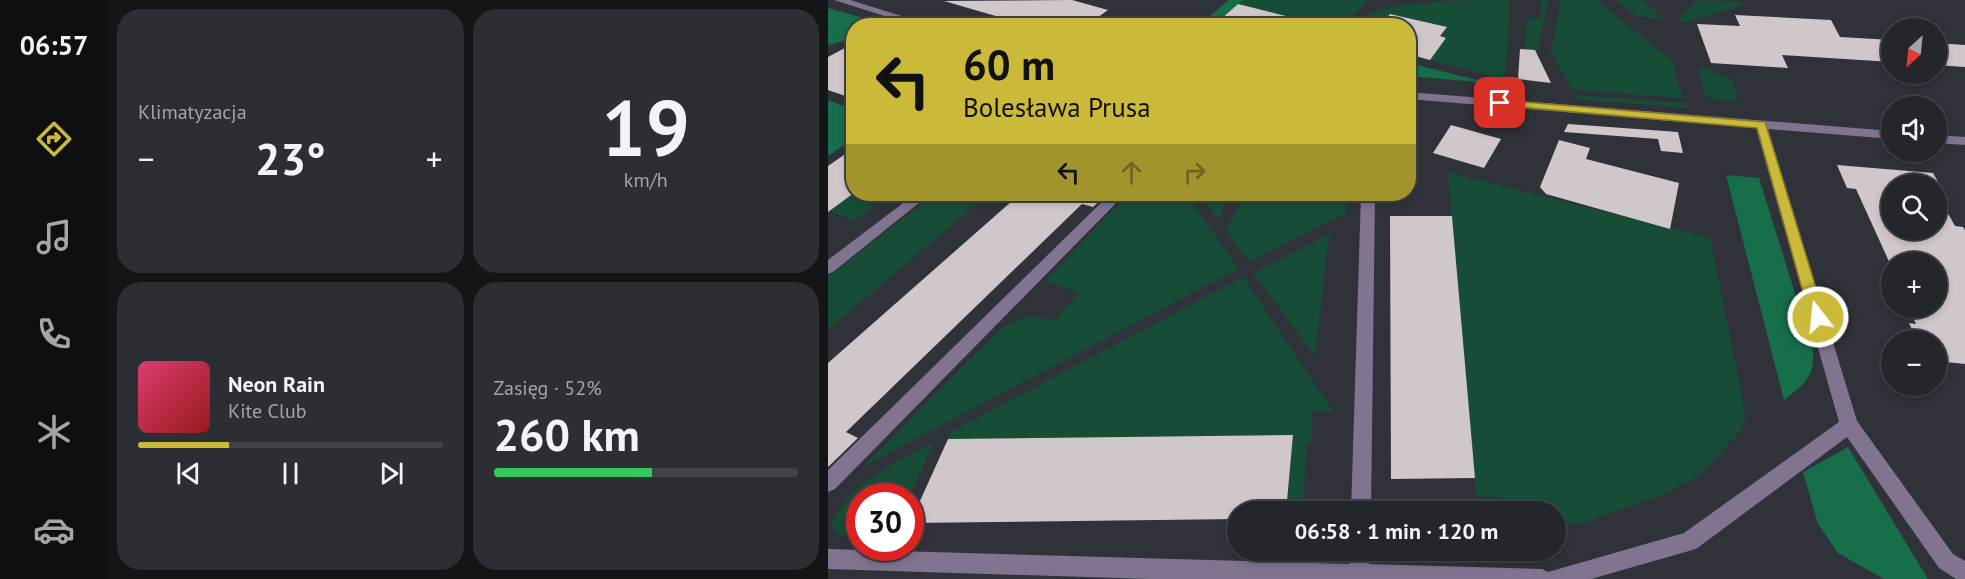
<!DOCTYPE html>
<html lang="pl">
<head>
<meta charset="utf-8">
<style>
	body { margin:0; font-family:"PT Sans",sans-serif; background:#2b2e32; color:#f1f3f6; height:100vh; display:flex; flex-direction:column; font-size:22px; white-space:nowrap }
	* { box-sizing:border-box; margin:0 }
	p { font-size:20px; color:#a3a5a8 }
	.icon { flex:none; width:33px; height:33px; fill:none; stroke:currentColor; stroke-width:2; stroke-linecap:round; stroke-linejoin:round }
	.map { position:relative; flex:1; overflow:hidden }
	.side { display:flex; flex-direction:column; gap:9px; padding:9px; background:#131517; width:720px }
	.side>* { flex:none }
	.banner { position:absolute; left:18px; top:18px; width:570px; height:183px; border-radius:24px; box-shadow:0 3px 9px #0003,0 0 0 2px #404347; background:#cbba39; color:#111; overflow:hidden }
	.needle { width:39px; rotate:207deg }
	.controls { position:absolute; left:1053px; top:18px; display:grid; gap:12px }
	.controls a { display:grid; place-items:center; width:66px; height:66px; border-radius:50%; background:#23262a; box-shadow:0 3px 9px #0003,0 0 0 2px #404347; font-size:30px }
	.speed { position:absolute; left:18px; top:483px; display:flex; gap:12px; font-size:30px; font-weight:700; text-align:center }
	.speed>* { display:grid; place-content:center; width:78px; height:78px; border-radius:50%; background:#23262a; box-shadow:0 3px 9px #0003,0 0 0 2px #404347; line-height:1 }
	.speed .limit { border:9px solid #d22; background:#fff; color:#111 }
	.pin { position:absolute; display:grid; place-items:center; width:51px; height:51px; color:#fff; margin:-26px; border-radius:12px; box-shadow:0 3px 9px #0006 }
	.me { position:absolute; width:66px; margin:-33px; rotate:344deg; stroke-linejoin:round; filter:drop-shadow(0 0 4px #0008) }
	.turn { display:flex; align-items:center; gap:21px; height:126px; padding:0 18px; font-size:27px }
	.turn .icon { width:78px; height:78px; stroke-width:2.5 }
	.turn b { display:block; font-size:42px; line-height:51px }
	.lanes { display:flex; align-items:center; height:57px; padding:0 18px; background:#0003; justify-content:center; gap:30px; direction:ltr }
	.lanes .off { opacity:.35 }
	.big { font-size:45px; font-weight:600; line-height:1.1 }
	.side .tile { flex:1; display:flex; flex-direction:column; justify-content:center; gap:9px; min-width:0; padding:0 21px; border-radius:24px; background:#2b2e32 }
	.side .dial { align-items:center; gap:0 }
	.dial b { font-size:78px; line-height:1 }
	.song { display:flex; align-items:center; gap:18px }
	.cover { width:72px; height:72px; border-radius:9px; background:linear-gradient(135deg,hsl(340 70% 55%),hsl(0 70% 35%)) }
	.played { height:6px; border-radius:3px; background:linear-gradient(90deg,#cbba39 30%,#404347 30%) }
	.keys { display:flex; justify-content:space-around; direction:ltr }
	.heat { display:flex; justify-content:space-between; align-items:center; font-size:33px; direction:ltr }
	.charge { height:9px; border-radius:4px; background:linear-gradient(90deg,#34c759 52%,#404347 0) }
	.side .tiles { flex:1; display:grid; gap:9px; grid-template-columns:repeat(2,1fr) }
	.trip { position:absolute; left:399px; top:501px; width:339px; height:60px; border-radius:30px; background:#23262a; box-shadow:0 3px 9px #0003,0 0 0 2px #404347; font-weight:600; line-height:60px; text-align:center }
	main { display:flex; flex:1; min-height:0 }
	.menu { display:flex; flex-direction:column; width:108px; justify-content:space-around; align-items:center; background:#0e0f11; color:#a3a5a8 }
	.menu .icon { width:42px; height:42px }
	.menu .active { color:#cbba39 }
	.menu b { font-size:27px; color:#f1f3f6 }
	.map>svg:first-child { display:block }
	.green { fill:#174d36 }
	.forest { fill:#176e4b }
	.building { fill:#d0c7ca; fill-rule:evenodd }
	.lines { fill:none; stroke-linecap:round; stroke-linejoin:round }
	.minor { fill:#807490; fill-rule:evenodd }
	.route { fill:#cbba39; stroke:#847925; stroke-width:1.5 }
</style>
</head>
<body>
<main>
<nav class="menu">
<b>06:57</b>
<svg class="icon active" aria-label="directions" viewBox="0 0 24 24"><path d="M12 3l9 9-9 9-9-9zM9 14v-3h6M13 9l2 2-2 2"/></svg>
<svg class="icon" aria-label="music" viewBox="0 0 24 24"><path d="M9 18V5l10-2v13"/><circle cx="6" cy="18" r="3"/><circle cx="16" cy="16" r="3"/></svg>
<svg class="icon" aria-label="phone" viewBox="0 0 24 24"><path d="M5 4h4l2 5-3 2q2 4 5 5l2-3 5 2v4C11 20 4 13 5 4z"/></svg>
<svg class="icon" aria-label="climate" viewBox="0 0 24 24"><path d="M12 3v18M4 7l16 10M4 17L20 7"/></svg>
<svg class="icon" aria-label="car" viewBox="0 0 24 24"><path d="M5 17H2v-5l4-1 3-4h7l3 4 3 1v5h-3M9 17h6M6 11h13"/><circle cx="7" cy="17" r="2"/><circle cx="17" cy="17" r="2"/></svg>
</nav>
<section class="side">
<div class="tiles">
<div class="tile"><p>Klimatyzacja</p>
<div class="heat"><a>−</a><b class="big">23°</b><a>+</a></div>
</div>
<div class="tile dial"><b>19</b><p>km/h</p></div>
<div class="tile">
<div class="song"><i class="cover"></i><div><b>Neon Rain</b><p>Kite Club</p></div></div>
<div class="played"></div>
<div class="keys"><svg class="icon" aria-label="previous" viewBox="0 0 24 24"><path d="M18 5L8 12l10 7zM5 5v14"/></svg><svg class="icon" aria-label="pause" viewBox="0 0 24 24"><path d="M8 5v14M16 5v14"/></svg><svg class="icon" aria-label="next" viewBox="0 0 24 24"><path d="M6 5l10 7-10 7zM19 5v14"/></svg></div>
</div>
<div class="tile"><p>Zasięg · 52%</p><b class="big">260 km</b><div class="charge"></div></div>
</div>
</section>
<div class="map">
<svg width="1137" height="579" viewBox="0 0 1137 579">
	<rect width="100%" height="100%" fill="#2f3238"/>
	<!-- green -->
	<path class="green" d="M 415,0 L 540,0 L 516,26 L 453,25 L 461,17 L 410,4 Z
		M 644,0 L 679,0 L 682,3 L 677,80 L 602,60 L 618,38 L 612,36 L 618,27 L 563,14 L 552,25 L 524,26 C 543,2 614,2 644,0 Z
		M 714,0 L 720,0 L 710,51 L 697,49 L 699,18 L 712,19 Z
		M 733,0 L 768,0 L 844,61 L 855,98 L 745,90 L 723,53 Z
		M 788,0 L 815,0 L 837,20 L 809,16 Z
		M 869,0 L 912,2 L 914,6 L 857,22 L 851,20 Z
		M 876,68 L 904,80 L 910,101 L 888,100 L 878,96 L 870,69 Z
		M 745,95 L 859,103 L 860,108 L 747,99 Z
		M 620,172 L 882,238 L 914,395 L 917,421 L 910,434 L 870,476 L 836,494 L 780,514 L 753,524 L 728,523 L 728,512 L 679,511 L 678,498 L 648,496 Z
		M 26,193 L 62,194 L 26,221 L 2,211 Z
		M 106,194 L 160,194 L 0,330 L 0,277 Z
		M 300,194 L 359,194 L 410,269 L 34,467 L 174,328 C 196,315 203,315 226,321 L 251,293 L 217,281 Z
		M 371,194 L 403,194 L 390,220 Z
		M 416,194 L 521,194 L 518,213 L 421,262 L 398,230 Z
		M 501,234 L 487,357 L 426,273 Z
		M 415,277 L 506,412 L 484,411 L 484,444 L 479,444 L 474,511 L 458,511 L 465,435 L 120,439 L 124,431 Z
		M 106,442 L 81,496 L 32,496 L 31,538 L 11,535 L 3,526 C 15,487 73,459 106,442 Z"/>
	<!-- forest -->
	<path class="forest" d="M 401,0 L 415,0 L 385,25 L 370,26 Z
		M 0,8 L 61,25 L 26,26 L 25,39 L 0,45 Z
		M 580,63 L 581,63 L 661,83 L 581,76 Z
		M 0,100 L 26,110 L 25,139 L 0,156 Z
		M 898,175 L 931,178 L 985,351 C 987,377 975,385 956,400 Z
		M 1020,447 L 1100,579 L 1056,579 L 1010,553 L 990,524 L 975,472 Z"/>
	<!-- building -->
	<path class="building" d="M 244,0 L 280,10 L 258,26 L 202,26 L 116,1 Z
		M 410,4 L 462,17 L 453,26 L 385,26 Z
		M 562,14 L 619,27 L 612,36 L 618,38 L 602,60 L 580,54 L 580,26 L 552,26 Z
		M 907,15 L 1003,20 L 1012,37 L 1064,40 L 1064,62 L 954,55 L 960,68 L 883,63 L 869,24 L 912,26 Z
		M 26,43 L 26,99 L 0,90 L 0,57 Z
		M 1108,43 L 1137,45 L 1137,67 L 1108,65 Z
		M 692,49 L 707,50 L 723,83 L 690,79 Z
		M 740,124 L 850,132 L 855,153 L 833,151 L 830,139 L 736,132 Z
		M 623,125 L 673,139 L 656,168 L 605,153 Z
		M 731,140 L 762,148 L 758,159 L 851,183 L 842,229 L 718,194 L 712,187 Z
		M 26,148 L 26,193 L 0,212 L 0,166 Z
		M 1009,165 L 1105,173 L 1119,198 L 1111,197 L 1127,226 L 1135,227 L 1137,230 L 1137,364 L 1108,361 L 1108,340 L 1089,340 L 1081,323 L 1088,324 L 1081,308 L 1108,308 L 1108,262 L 1064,262 L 1064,268 L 1028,189 L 1019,188 ZM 1064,184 L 1108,184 L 1108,230 L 1064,230 Z
		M 192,194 L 279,194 L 265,207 L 254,204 L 18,432 L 30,438 L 0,467 L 0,363 Z
		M 562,216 L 624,216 L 647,478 L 563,479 Z
		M 465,435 L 458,512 L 410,512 L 410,519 L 82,523 L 120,439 Z"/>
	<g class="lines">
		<!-- minor -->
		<path class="minor" d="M 6,0 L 22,0 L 106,26 L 88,26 Z
			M 580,92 L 1064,131 L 1064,139 L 940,129 L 1029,421 L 1125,554 L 1137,561 L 1137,579 L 1128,579 L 1111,568 L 1019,437 L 868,549 L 763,579 L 321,579 L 0,569 L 0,549 L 521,564 L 522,550 L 542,550 L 541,564 L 714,569 L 720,572 L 856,533 L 1011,422 L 928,128 L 580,99 Z
			M 1108,135 L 1137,137 L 1137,145 L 1108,143 Z
			M 87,194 L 102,194 L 5,272 L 0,274 L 0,260 Z
			M 282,194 L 297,194 L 7,489 L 0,492 L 0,470 Z
			M 533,194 L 547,194 L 543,512 L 523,512 Z"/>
	</g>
	<!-- route -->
	<path class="route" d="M 672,100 L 937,122 L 997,317 L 995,322 L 985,322 L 982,317 L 929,128 L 669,105 L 667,103 Z"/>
</svg>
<div class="controls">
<a><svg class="needle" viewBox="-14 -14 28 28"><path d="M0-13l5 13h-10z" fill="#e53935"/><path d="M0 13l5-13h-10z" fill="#a3a5a8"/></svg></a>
<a><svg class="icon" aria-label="sound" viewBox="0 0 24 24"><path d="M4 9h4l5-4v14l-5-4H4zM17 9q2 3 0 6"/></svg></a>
<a><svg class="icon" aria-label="search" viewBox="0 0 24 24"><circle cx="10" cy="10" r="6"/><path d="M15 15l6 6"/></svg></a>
<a>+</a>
<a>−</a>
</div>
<div class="speed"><div class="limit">30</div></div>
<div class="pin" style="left:672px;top:103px;background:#d93025"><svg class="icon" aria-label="arrive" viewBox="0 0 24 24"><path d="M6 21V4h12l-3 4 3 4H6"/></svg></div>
<svg class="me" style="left:990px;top:317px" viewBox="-20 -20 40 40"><circle r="17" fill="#cbba39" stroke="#fff" stroke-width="3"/><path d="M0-11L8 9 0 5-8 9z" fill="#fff"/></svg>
<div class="trip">06:58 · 1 min · 120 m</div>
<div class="banner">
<div class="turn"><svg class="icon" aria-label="left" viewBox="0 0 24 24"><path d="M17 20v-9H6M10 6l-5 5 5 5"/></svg><div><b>60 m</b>Bolesława Prusa</div></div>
<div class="lanes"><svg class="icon" aria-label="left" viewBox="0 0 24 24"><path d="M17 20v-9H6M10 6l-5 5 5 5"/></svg><svg class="icon off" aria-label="ahead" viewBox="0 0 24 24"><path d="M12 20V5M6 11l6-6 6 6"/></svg><svg class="icon off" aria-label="right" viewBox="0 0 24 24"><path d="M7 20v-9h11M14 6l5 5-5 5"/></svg></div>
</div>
</div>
</main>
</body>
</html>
